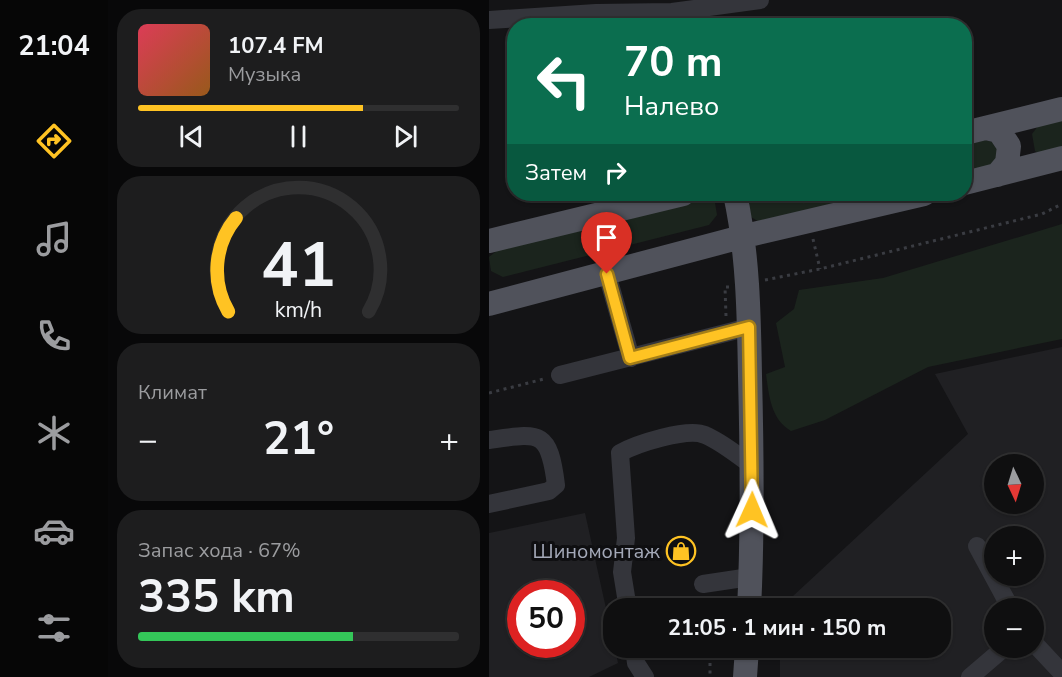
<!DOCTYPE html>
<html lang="ru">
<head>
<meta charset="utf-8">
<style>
	body { margin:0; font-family:"Nunito Sans",sans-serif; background:#1d1d1e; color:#f1f3f6; height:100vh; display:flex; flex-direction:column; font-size:22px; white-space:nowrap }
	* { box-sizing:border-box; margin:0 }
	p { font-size:20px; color:#9b9c9f }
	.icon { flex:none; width:33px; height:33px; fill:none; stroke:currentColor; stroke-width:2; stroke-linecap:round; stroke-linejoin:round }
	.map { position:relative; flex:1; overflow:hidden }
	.details { display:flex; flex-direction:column; gap:9px; padding:9px; background:#080809; width:381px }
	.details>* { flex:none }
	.top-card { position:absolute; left:18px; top:18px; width:465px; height:183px; border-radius:24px; box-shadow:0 2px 4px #0004,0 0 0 2px #2f2f30; background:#0b6e4f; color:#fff; overflow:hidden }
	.needle { width:39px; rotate:176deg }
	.controls { position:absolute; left:495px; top:454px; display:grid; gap:12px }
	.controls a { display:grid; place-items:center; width:60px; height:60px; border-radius:50%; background:#0f0f10; box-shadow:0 2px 4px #0004,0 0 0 2px #2f2f30; font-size:30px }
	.speed { position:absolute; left:18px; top:580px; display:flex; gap:12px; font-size:30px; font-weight:700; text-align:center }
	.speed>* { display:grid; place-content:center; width:78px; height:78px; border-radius:50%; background:#0f0f10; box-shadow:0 2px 4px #0004,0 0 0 2px #2f2f30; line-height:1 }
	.speed .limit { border:9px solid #d22; background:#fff; color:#111 }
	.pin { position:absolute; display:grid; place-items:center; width:51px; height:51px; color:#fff; margin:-62px -26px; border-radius:50% 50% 50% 0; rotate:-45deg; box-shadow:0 0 6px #0007 }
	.pin .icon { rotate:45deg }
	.me { position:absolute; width:66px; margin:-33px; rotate:1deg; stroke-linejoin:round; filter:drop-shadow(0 0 4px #0008) }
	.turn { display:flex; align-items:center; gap:21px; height:126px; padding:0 18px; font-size:27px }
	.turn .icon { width:78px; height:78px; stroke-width:2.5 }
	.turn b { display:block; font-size:42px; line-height:51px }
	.then { display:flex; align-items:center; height:57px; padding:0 18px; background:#0003; gap:12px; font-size:22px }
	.big { font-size:45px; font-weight:700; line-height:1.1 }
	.details .widget { flex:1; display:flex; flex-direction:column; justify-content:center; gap:9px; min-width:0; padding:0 21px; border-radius:24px; background:#1d1d1e }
	.details .dial { align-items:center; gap:0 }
	.dial svg { height:156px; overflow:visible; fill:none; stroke:#2f2f30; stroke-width:7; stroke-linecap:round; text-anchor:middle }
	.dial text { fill:#f1f3f6; stroke:none }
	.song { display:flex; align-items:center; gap:18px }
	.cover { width:72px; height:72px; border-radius:9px; background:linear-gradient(135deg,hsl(350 70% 55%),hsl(30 70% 35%)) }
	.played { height:6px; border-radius:3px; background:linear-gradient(90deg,#ffc323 70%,#2f2f30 70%) }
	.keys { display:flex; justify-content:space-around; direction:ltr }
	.heat { display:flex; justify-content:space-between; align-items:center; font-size:33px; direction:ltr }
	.charge { height:9px; border-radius:4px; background:linear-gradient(90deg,#34c759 67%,#2f2f30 0) }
	.trip { position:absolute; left:114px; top:598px; width:348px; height:60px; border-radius:24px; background:#0f0f10; box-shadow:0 2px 4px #0004,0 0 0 2px #2f2f30; font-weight:700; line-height:60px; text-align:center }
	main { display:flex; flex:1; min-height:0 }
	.tabs { display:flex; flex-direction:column; width:108px; justify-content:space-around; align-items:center; background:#060606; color:#9b9c9f }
	.tabs .icon { width:42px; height:42px }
	.tabs .on { color:#ffc323 }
	.tabs b { font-size:27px; color:#f1f3f6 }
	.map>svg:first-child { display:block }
	.built { fill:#202023; fill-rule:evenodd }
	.green { fill:#1b241d }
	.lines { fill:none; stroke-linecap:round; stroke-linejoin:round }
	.path { stroke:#3a3c42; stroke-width:3; stroke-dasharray:3 4.5; stroke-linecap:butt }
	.minor { stroke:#34353b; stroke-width:18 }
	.major { stroke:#50525b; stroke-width:24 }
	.route-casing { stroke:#a67f17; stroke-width:15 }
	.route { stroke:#ffc323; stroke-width:10 }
	.labels { text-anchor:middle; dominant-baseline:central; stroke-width:6; stroke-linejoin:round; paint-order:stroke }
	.poi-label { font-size:20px; fill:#a4a9b8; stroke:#0f0f11; text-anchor:end }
</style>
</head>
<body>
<main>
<nav class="tabs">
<b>21:04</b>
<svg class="icon on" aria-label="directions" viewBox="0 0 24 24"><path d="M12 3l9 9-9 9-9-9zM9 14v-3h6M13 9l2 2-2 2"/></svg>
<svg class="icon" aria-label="music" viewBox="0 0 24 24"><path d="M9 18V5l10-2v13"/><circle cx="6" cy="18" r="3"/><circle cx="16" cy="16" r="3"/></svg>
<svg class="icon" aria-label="phone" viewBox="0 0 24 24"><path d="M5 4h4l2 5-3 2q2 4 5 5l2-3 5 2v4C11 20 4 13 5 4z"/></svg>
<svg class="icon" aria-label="climate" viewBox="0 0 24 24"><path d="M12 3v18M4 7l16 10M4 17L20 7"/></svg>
<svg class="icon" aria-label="car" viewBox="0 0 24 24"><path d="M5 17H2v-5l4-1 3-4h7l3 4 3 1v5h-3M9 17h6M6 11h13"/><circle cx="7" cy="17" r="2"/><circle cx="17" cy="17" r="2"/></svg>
<svg class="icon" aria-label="filters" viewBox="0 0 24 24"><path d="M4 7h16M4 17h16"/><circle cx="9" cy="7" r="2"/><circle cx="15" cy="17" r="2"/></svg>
</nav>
<section class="details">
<div class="widget">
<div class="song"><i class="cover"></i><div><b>107.4 FM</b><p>Музыка</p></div></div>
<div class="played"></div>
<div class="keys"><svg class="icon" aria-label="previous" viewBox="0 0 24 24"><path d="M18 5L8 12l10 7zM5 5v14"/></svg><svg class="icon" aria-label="pause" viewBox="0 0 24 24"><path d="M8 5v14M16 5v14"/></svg><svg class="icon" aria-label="next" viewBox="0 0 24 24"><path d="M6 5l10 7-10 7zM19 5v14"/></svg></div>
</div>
<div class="widget dial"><svg viewBox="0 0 100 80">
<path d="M14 69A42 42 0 1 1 86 69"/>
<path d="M14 69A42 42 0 0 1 18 21" stroke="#ffc323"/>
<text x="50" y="56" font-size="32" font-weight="700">41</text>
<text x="50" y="72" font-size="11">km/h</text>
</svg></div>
<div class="widget"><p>Климат</p>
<div class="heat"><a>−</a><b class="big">21°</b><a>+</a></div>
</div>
<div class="widget"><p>Запас хода · 67%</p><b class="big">335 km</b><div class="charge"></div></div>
</section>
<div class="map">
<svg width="573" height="677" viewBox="0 0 573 677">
	<rect width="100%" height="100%" fill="#141416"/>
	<!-- built -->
	<path class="built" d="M 573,347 L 573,677 L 291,677 L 291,648 L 452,648 L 452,609 L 290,609 L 479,434 L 446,374 ZM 506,465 L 544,465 L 544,504 L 506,504 ZM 506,537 L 544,537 L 544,576 L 506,576 ZM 506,609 L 544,609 L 544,648 L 506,648 Z
		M 96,513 L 129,663 L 100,677 L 0,677 L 0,533 ZM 32,594 L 82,594 L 82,645 L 32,645 Z"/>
	<!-- green -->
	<path class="green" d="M 573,121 L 573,152 L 555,156 L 546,151 L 543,134 L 549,126 Z
		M 496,140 L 504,142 L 509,148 L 508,163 L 476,175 L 476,145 Z
		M 272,194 L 398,194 L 272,223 L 262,217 L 260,204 L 265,195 Z
		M 215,196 L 226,203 L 228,215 L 220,225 L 14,277 L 2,271 L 0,257 L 14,246 Z
		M 573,224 L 573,339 L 439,367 L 336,420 L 302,431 C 282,419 280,396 277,374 L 296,367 L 287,323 L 305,309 L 310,290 L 394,278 Z"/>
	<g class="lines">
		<!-- path -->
		<path class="path" d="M 314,194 L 316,203
			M 324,239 L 331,269
			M 276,280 L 331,269 L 553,214 L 573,204
			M 237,316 L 236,287 L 240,287
			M 0,393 L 55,379
			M 220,600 L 220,609
			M 221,648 L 221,677"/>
		<!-- minor -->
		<path class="minor" d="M 0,20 L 107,13 L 183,12 L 271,0
			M 118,274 L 142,358
			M 71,375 L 260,327
			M 0,440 C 51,433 60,429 67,485 L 60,491 L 0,504
			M 488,546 L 522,609
			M 214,584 L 261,577
			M 139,609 L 133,572 L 137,538 L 131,453 C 147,444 199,427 216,435 C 233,442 249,456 264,466
			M 544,642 L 573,673
			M 145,648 L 147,663 L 156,677
			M 481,677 L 515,648"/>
		<!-- major -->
		<path class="major" d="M 497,128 L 510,131 L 520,146 L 518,163 L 508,175
			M 476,133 L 573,109
			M 476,183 L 573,158
			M 246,194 C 259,253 260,315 261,376 C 263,453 264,531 260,609
			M 0,241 L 194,194
			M 0,304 L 256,236 L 435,194
			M 256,677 L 258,648"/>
	</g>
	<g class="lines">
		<!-- route casing -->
		<g class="route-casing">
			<path id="route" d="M 118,274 L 141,358 L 260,327 L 263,510"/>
		</g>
		<!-- route -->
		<use href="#route" class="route"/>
	</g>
	<!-- icons -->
	<defs>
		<g id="shop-ring" transform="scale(1.5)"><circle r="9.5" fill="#0f0f11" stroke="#ffc323" stroke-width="1.5"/><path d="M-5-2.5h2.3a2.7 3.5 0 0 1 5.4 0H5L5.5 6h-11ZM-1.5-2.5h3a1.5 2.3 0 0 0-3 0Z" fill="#ffc323"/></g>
	</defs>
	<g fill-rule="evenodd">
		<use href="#shop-ring" x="192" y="551"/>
	</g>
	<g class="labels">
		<!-- poi labels -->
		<g class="poi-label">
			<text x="171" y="551">Шиномонтаж</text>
		</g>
	</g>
</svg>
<div class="controls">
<a><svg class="needle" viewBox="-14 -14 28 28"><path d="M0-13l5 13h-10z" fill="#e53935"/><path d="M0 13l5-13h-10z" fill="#9b9c9f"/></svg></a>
<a>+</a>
<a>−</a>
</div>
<div class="speed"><div class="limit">50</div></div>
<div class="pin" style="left:118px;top:274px;background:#d93025"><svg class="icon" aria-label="arrive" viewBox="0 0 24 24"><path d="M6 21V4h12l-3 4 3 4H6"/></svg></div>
<svg class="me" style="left:263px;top:510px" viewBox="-20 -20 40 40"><path d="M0-17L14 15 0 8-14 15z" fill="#ffc323" stroke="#fff" stroke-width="4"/></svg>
<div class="trip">21:05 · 1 мин · 150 m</div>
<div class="top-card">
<div class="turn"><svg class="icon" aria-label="left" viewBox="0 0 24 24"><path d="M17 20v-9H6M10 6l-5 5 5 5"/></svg><div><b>70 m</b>Налево</div></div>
<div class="then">Затем<svg class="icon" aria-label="right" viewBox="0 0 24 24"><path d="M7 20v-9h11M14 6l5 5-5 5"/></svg></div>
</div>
</div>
</main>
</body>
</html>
